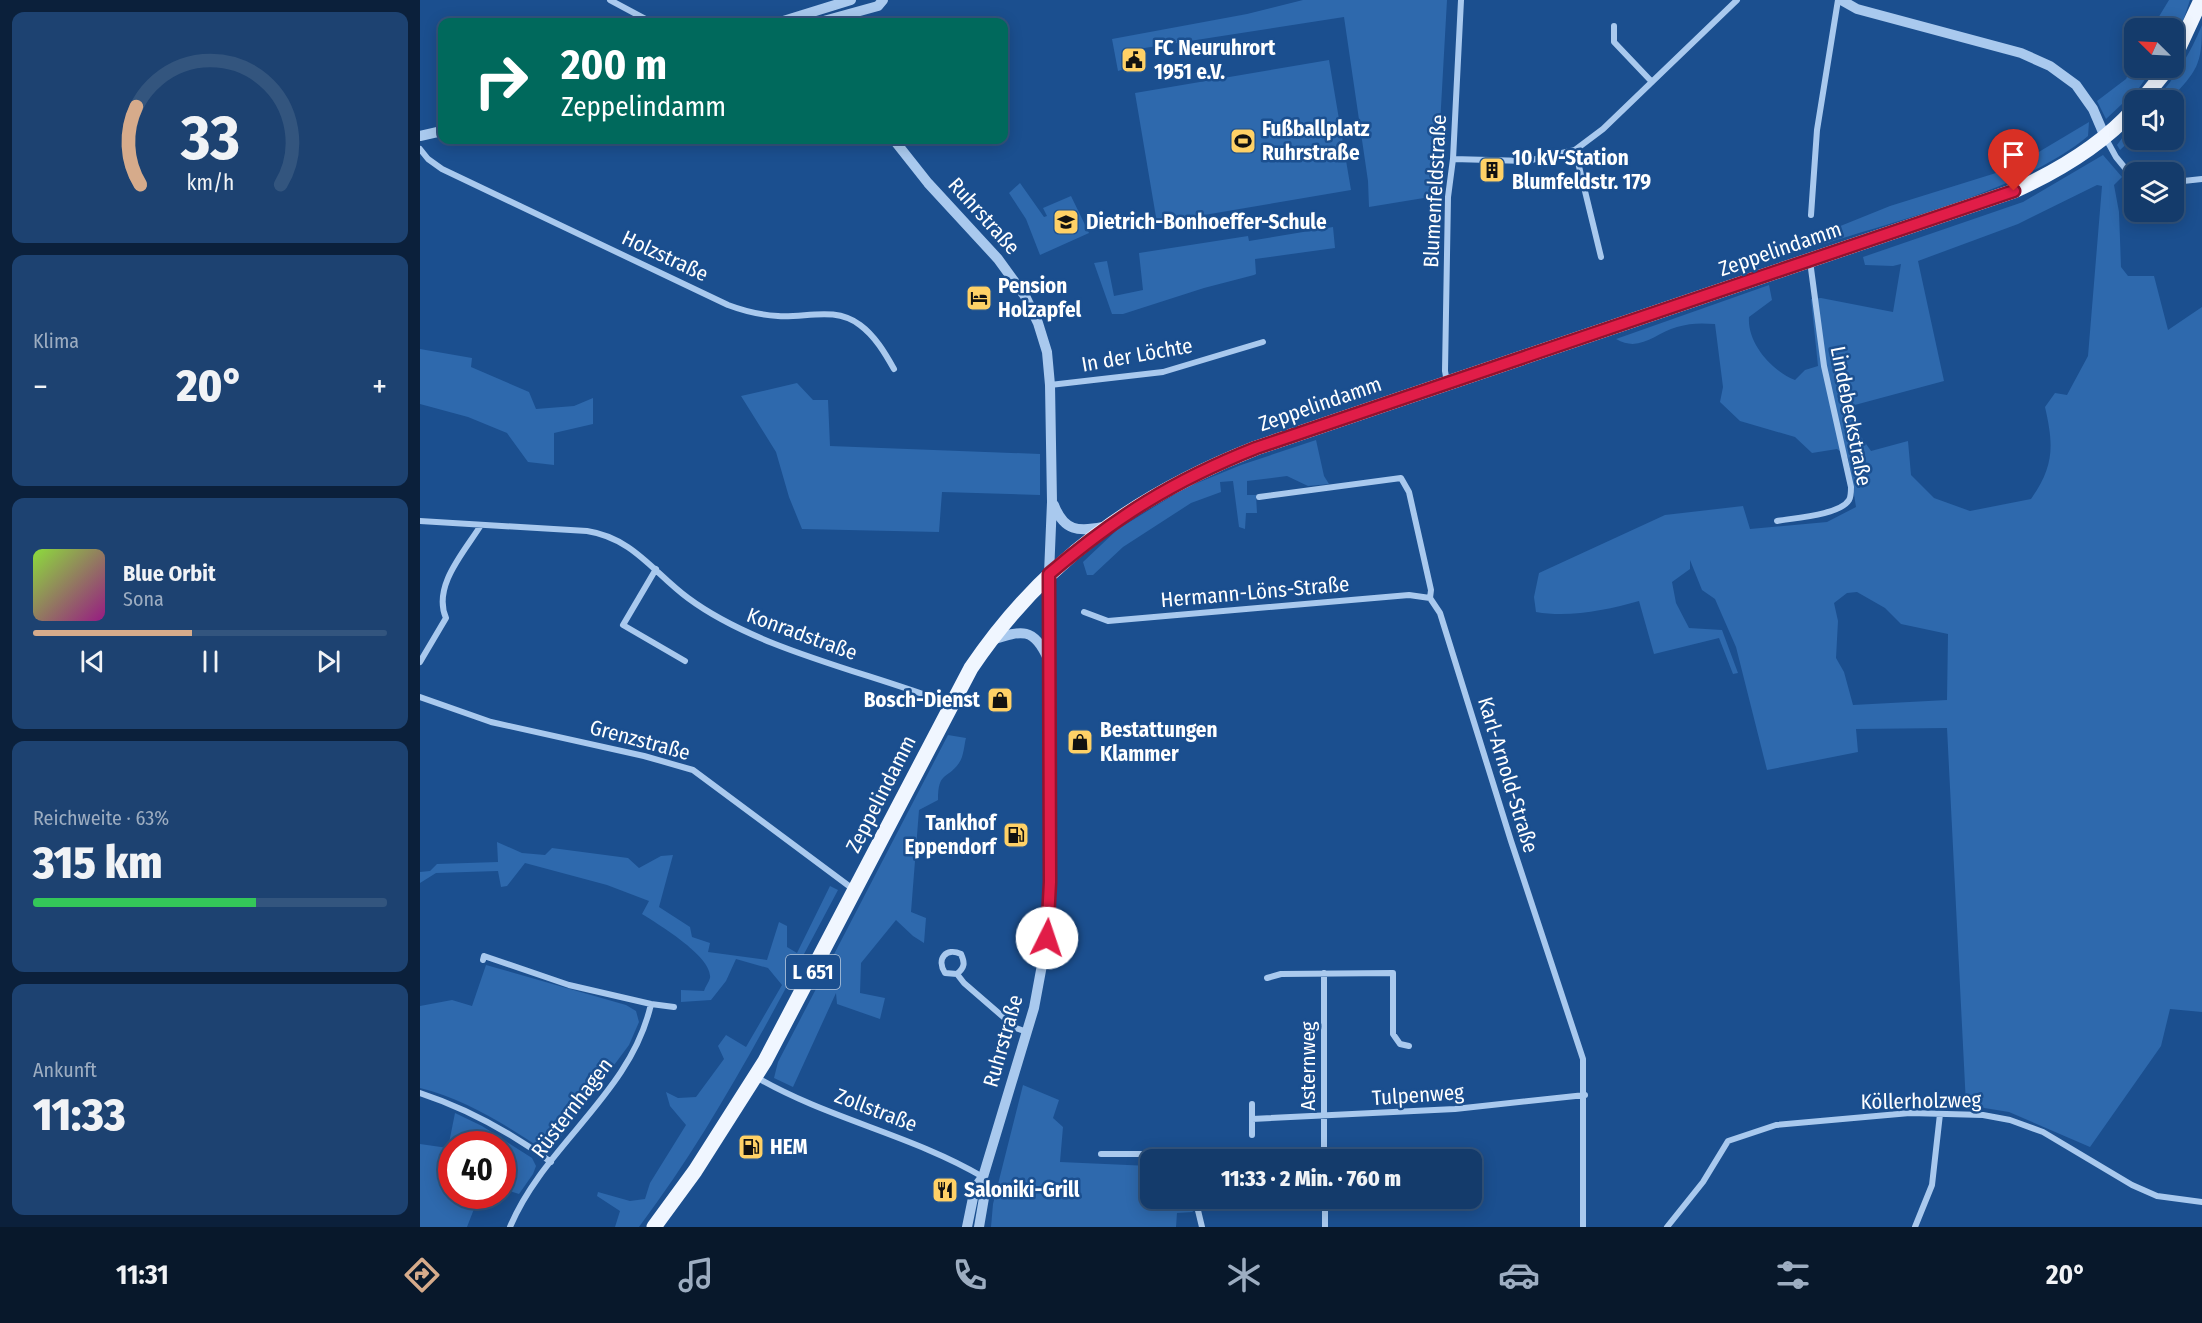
<!DOCTYPE html>
<html lang="de">
<head>
<meta charset="utf-8">
<style>
	body { margin:0; font-family:"Fira Sans Condensed",sans-serif; background:#1d4271; color:#f1f3f6; height:100vh; display:flex; flex-direction:column; font-size:22px; white-space:nowrap }
	* { box-sizing:border-box; margin:0 }
	p { font-size:20px; color:#9dadc1 }
	.icon { flex:none; width:33px; height:33px; fill:none; stroke:currentColor; stroke-width:2; stroke-linecap:round; stroke-linejoin:round }
	.map { position:relative; flex:1; overflow:hidden }
	.panel { display:flex; flex-direction:column; gap:12px; padding:12px; background:#0b203b; width:420px }
	.panel>* { flex:none }
	.top-card { position:absolute; left:18px; top:18px; width:570px; height:126px; border-radius:12px; box-shadow:0 3px 15px #0003,0 0 0 2px #33557e; background:#00695c; color:#fff; overflow:hidden }
	.needle { width:39px; rotate:294deg }
	.controls { position:absolute; left:1704px; top:18px; display:grid; gap:12px }
	.controls a { display:grid; place-items:center; width:60px; height:60px; border-radius:12px; background:#143b6b; box-shadow:0 3px 15px #0003,0 0 0 2px #33557e; font-size:30px }
	.speed { position:absolute; left:18px; top:1131px; display:flex; gap:12px; font-size:30px; font-weight:700; text-align:center }
	.speed>* { display:grid; place-content:center; width:78px; height:78px; border-radius:50%; background:#143b6b; box-shadow:0 3px 15px #0003,0 0 0 2px #33557e; line-height:1 }
	.speed .limit { border:9px solid #d22; background:#fff; color:#111 }
	.pin { position:absolute; display:grid; place-items:center; width:51px; height:51px; color:#fff; margin:-62px -26px; border-radius:50% 50% 50% 0; rotate:-45deg; box-shadow:0 0 6px #0007 }
	.pin .icon { rotate:45deg }
	.me { position:absolute; width:66px; margin:-33px; rotate:4deg; stroke-linejoin:round; filter:drop-shadow(0 0 4px #0008) }
	.turn { display:flex; align-items:center; gap:21px; height:126px; padding:0 24px; font-size:27px }
	.turn .icon { width:78px; height:78px; stroke-width:2.5 }
	.turn b { display:block; font-size:42px; line-height:51px }
	.big { font-size:45px; font-weight:800; line-height:1.1 }
	.panel .tile { flex:1; display:flex; flex-direction:column; justify-content:center; gap:9px; min-width:0; padding:0 21px; border-radius:12px; background:#1d4271 }
	.panel .dial { align-items:center; gap:0 }
	.dial svg { height:156px; overflow:visible; fill:none; stroke:#33557e; stroke-width:7; stroke-linecap:round; text-anchor:middle }
	.dial text { fill:#f1f3f6; stroke:none }
	.song { display:flex; align-items:center; gap:18px }
	.cover { width:72px; height:72px; border-radius:9px; background:linear-gradient(135deg,hsl(90 70% 55%),hsl(310 70% 35%)) }
	.played { height:6px; border-radius:3px; background:linear-gradient(90deg,#d6ab8b 45%,#33557e 45%) }
	.keys { display:flex; justify-content:space-around; direction:ltr }
	.heat { display:flex; justify-content:space-between; align-items:center; font-size:33px; direction:ltr }
	.charge { height:9px; border-radius:4px; background:linear-gradient(90deg,#34c759 63%,#33557e 0) }
	.trip { position:absolute; left:720px; top:1149px; width:342px; height:60px; border-radius:12px; background:#143b6b; box-shadow:0 3px 15px #0003,0 0 0 2px #33557e; font-weight:800; line-height:60px; text-align:center }
	.dock { display:flex; height:96px; justify-content:space-around; align-items:center; background:#08182b; color:#9dadc1 }
	.dock .icon { width:42px; height:42px }
	.dock .on { color:#d6ab8b }
	.dock b { font-size:27px; color:#f1f3f6 }
	main { display:flex; flex:1; min-height:0 }
	.map>svg:first-child { display:block }
	.green { fill:#2e69ad; fill-rule:evenodd }
	.lines { fill:none; stroke-linecap:round; stroke-linejoin:round }
	.minor { stroke:#a9c9ee; stroke-width:6 }
	.tertiary { stroke:#a9c9ee; stroke-width:10 }
	.primary { stroke:#f0f6ff; stroke-width:15 }
	.route-casing { stroke:#92132f; stroke-width:15 }
	.route { stroke:#e11d48; stroke-width:10 }
	.labels { text-anchor:middle; dominant-baseline:central; stroke-width:5; stroke-linejoin:round; paint-order:stroke }
	.shield { fill:#1b4f8f; stroke:#bbcadd; stroke-width:1.5 }
	.shield-label { font-size:20px; font-weight:bold; fill:#fff }
	.poi-label { font-size:21px; font-weight:bold; fill:#fff; stroke:#1b4f8f; text-anchor:start }
	.street-label { font-size:21px; fill:#fff; stroke:#1b4f8f }
</style>
</head>
<body>
<main>
<section class="panel">
<div class="tile dial"><svg viewBox="0 0 100 80">
<path d="M14 69A42 42 0 1 1 86 69"/>
<path d="M14 69A42 42 0 0 1 12 29" stroke="#d6ab8b"/>
<text x="50" y="56" font-size="32" font-weight="700">33</text>
<text x="50" y="72" font-size="11">km/h</text>
</svg></div>
<div class="tile"><p>Klima</p>
<div class="heat"><a>−</a><b class="big">20°</b><a>+</a></div>
</div>
<div class="tile">
<div class="song"><i class="cover"></i><div><b>Blue Orbit</b><p>Sona</p></div></div>
<div class="played"></div>
<div class="keys"><svg class="icon" aria-label="previous" viewBox="0 0 24 24"><path d="M18 5L8 12l10 7zM5 5v14"/></svg><svg class="icon" aria-label="pause" viewBox="0 0 24 24"><path d="M8 5v14M16 5v14"/></svg><svg class="icon" aria-label="next" viewBox="0 0 24 24"><path d="M6 5l10 7-10 7zM19 5v14"/></svg></div>
</div>
<div class="tile"><p>Reichweite · 63%</p><b class="big">315 km</b><div class="charge"></div></div>
<div class="tile"><p>Ankunft</p><b class="big">11:33</b></div>
</section>
<div class="map">
<svg width="1782" height="1227" viewBox="0 0 1782 1227">
	<rect width="100%" height="100%" fill="#1b4f8f"/>
	<!-- green -->
	<path class="green" d="M 883,0 L 1027,0 L 1016,196 L 949,207 L 948,181 L 924,17 L 705,51 L 707,68 L 698,71 L 692,39 L 827,14 Z
		M 1749,0 L 1770,0 L 1763,21 L 1754,37 L 1754,28 L 1732,28 Z
		M 1782,25 C 1782,66 1777,70 1750,100 L 1735,100 C 1755,79 1771,52 1782,25 Z
		M 909,60 L 931,190 L 737,223 L 715,93 Z
		M 1714,62 L 1714,68 L 1733,68 L 1719,88 L 1686,119 L 1677,101 L 1706,79 Z
		M 1669,122 L 1668,136 C 1603,190 1485,218 1404,244 L 1403,233 L 1470,206 L 1576,173 L 1612,156 Z
		M 1714,122 L 1714,137 L 1700,150 L 1697,145 Z
		M 1683,155 L 1702,177 L 1694,185 L 1699,212 L 1701,267 L 1708,276 L 1734,276 L 1748,330 L 1782,307 L 1782,1012 L 1750,1009 L 1741,1046 L 1670,1147 L 1589,1112 L 1546,1105 L 1527,728 L 1436,729 L 1438,752 L 1347,770 L 1316,647 L 1295,599 L 1282,590 L 1270,560 L 1270,569 L 1252,582 L 1256,603 L 1269,628 L 1302,630 L 1318,673 L 1313,674 L 1299,638 L 1234,654 L 1219,601 C 1187,610 1149,618 1116,612 L 1114,597 L 1119,573 L 1245,515 L 1323,506 L 1330,529 L 1407,522 L 1436,507 L 1428,457 L 1417,449 L 1392,453 L 1375,437 L 1320,421 L 1300,402 L 1303,387 L 1295,324 C 1281,323 1270,323 1257,327 C 1235,333 1220,353 1196,339 L 1349,285 L 1352,300 L 1329,317 C 1327,343 1352,371 1375,380 L 1385,370 L 1398,366 L 1391,299 L 1401,298 L 1473,312 L 1481,264 L 1473,266 L 1445,265 L 1443,257 L 1603,202 ZM 1677,185 L 1682,186 L 1668,356 L 1647,395 L 1635,393 L 1625,407 C 1634,446 1634,466 1611,499 L 1550,511 L 1514,498 L 1491,475 L 1488,441 L 1451,451 L 1439,434 L 1431,406 L 1524,381 L 1498,261 L 1598,224 ZM 1437,592 L 1465,608 L 1481,624 L 1528,634 L 1527,700 L 1433,705 L 1424,672 L 1416,658 L 1418,621 L 1414,603 L 1427,593 Z
		M 600,183 L 624,217 L 627,216 L 623,208 L 651,196 L 669,233 L 620,255 L 606,219 L 589,193 Z
		M 913,227 L 915,248 L 835,259 L 836,274 L 834,275 L 784,288 L 703,314 L 692,314 L 674,263 L 687,261 L 694,296 L 723,290 L 719,253 L 828,236 L 829,241 Z
		M 0,349 L 52,358 L 51,367 L 109,392 L 116,409 L 154,406 L 173,398 L 173,424 L 134,433 L 134,465 L 108,462 L 87,433 L 48,417 L 0,404 Z
		M 377,383 L 393,400 L 408,400 L 410,446 L 620,454 L 620,495 L 522,492 L 519,532 L 382,529 L 369,497 L 356,452 L 321,396 Z
		M 896,440 L 904,476 L 909,484 L 888,486 L 867,476 L 827,481 L 827,495 L 836,495 L 837,513 L 826,513 L 825,529 L 819,527 L 813,481 L 800,482 L 801,492 L 771,503 L 703,547 L 673,575 L 667,575 L 663,562 L 698,529 L 765,488 L 821,465 Z
		M 528,735 L 546,738 C 544,745 544,756 539,763 C 527,780 518,771 518,800 L 499,810 L 491,912 L 506,918 L 504,943 L 493,936 L 476,920 L 441,963 L 440,993 L 465,998 L 460,1019 L 417,1004 L 416,993 L 373,1087 L 354,1078 L 358,1062 Z
		M 77,842 L 102,853 L 125,855 L 132,848 L 208,858 L 219,868 L 241,856 L 253,855 L 239,907 L 270,927 L 272,937 L 290,943 L 288,952 L 347,960 L 359,922 L 367,926 L 367,947 L 377,953 L 410,886 L 418,890 C 356,1006 298,1122 219,1227 L 195,1227 L 200,1211 L 177,1196 L 178,1192 L 210,1201 L 225,1199 L 230,1183 L 266,1125 L 250,1106 L 246,1092 L 258,1098 L 276,1097 L 304,1059 L 298,1046 L 306,1035 L 326,1047 L 362,985 L 348,968 L 316,959 L 306,981 L 291,1000 L 261,1002 L 261,990 L 284,991 C 285,987 289,982 290,978 C 293,957 238,924 222,914 L 229,901 L 187,885 L 105,863 L 87,886 L 81,887 L 78,871 L 16,873 L 0,883 L 0,872 L 10,871 L 17,864 L 78,862 Z
		M 66,965 L 206,1005 L 216,1011 L 219,1022 L 209,1045 L 130,1151 L 122,1149 C 84,1124 45,1099 0,1088 L 0,1006 L 32,1000 L 52,1006 Z
		M 603,1085 L 639,1100 L 633,1118 L 643,1127 L 640,1162 L 730,1166 L 730,1198 L 767,1199 L 773,1212 L 757,1213 L 756,1227 L 571,1227 L 573,1204 Z
		M 35,1113 L 62,1126 L 112,1158 L 116,1166 L 113,1174 L 99,1194 L 83,1189 L 82,1144 L 32,1144 L 32,1196 L 59,1196 L 47,1227 L 0,1227 L 0,1144 L 28,1148 Z"/>
	<g class="lines">
		<!-- minor -->
		<path class="minor" d="M 190,0 L 231,22
			M 1194,26 L 1194,42 L 1232,82
			M 1685,137 L 1696,157 L 1714,179
			M 0,149 L 8,159 L 22,169 L 308,305 C 324,311 340,315 358,316 C 386,318 415,306 440,325 C 455,336 465,353 474,369
			M 1155,150 L 1181,257
			M 1033,159 L 1107,161 L 1155,150 L 1183,129 L 1317,0
			M 1754,182 L 1782,179
			M 1391,215 L 1397,130 L 1418,0
			M 1027,382 L 1025,371 L 1028,197 L 1033,159 L 1041,0
			M 630,385 L 743,372 L 843,342
			M 839,497 L 981,478 L 989,492 L 1011,590 L 1010,598
			M 0,521 L 167,531 C 213,538 234,573 268,598 C 338,650 448,672 530,704
			M 1357,521 C 1373,518 1420,515 1429,500 C 1431,497 1431,491 1431,487 L 1404,366 L 1390,261
			M 236,569 L 203,625 L 265,661
			M 1010,598 L 1020,613 L 1091,841 L 1163,1059 L 1163,1227
			M 664,612 L 688,621 L 989,595 L 1010,598
			M 0,662 L 26,618 C 12,586 45,551 61,525
			M 0,697 L 71,722 L 224,756 L 273,770 L 433,889
			M 63,960 L 64,956 L 149,985 L 231,1004 L 254,1007
			M 904,973 L 904,1160
			M 537,974 L 525,973 C 516,959 526,947 541,954 C 545,963 545,967 537,974 L 544,983 L 596,1028 L 607,1032
			M 847,978 L 861,974 L 973,973 L 973,1034 L 980,1044 L 989,1046
			M 336,1077 C 408,1119 492,1135 563,1177
			M 0,1093 C 49,1109 90,1132 131,1162
			M 832,1104 L 832,1135
			M 832,1119 L 1035,1109 L 1165,1095
			M 681,1154 L 724,1154 L 741,1160
			M 775,1198 L 782,1227
			M 905,1198 L 905,1227
			M 90,1227 C 124,1145 211,1094 231,1004
			M 1247,1227 L 1283,1182 L 1308,1141 L 1356,1125 L 1490,1113 L 1563,1115 L 1590,1120 L 1623,1132 L 1712,1185 L 1737,1196 L 1782,1202
			M 1495,1227 L 1512,1185 L 1520,1114"/>
		<!-- tertiary -->
		<path class="tertiary" d="M 1421,0 L 1437,9 L 1601,53 L 1630,66 L 1656,85 L 1673,109 L 1685,137
			M 360,22 L 431,0
			M 400,22 L 458,6 L 463,0
			M 0,136 L 22,131
			M 474,140 L 508,183 L 578,259 L 605,296 L 618,323 L 627,352 L 630,385 L 632,502 L 629,574 L 630,882 L 627,938 L 614,1008 L 563,1177 L 555,1188 L 547,1227
			M 634,505 C 644,531 658,532 683,527
			M 572,640 C 602,630 614,627 628,659
			M 559,1227 L 565,1192 L 563,1177"/>
		<!-- primary -->
		<path class="primary" d="M 1754,58 L 1781,0
			M 1722,100 L 1748,68
			M 234,1227 L 275,1171 L 345,1061 L 551,668 C 624,560 717,495 836,448 L 1594,191 C 1638,171 1682,145 1714,109"/>
	</g>
	<g class="lines">
		<!-- route casing -->
		<g class="route-casing">
			<path id="route" d="M 627,938 L 630,882 L 629,574 C 697,516 753,481 836,448 L 1594,191"/>
		</g>
		<!-- route -->
		<use href="#route" class="route"/>
	</g>
	<!-- icons -->
	<defs>
		<g id="civic-square" transform="scale(1.35)"><rect x="-9" y="-9" width="18" height="18" rx="4" fill="#ffd166" stroke="#1b4f8f"/><path d="M-.6-6.5H3V-4.5H.6V-3L4-1V1h2V6H-6V1h2V-1L-.6-3ZM-1.2 2.5V6h2.4V2.5Z" fill="#111"/></g>
		<g id="stadium-square" transform="scale(1.35)"><rect x="-9" y="-9" width="18" height="18" rx="4" fill="#ffd166" stroke="#1b4f8f"/><path d="M0-5a6.5 5 0 1 0 0 10a6.5 5 0 1 0 0-10ZM-3.5-1.8h7v3.6h-7Z" fill="#111"/></g>
		<g id="building-square" transform="scale(1.35)"><rect x="-9" y="-9" width="18" height="18" rx="4" fill="#ffd166" stroke="#1b4f8f"/><path d="M-4-6H4V6H1V3H-1V6H-4ZM-2.5-4.3h1.7v1.8h-1.7ZM.8-4.3h1.7v1.8H.8ZM-2.5-1h1.7V.8h-1.7ZM.8-1h1.7V.8H.8Z" fill="#111"/></g>
		<g id="school-square" transform="scale(1.35)"><rect x="-9" y="-9" width="18" height="18" rx="4" fill="#ffd166" stroke="#1b4f8f"/><path d="M0-5L7-2L0 1L-7-2ZM-4 1L0 2.5L4 1V4Q0 6-4 4Z" fill="#111"/></g>
		<g id="hotel-square" transform="scale(1.35)"><rect x="-9" y="-9" width="18" height="18" rx="4" fill="#ffd166" stroke="#1b4f8f"/><path d="M-6-4.5h1.5V1H6V5H4.5V3h-9V5H-6ZM-4 0a1.8 1.8 0 1 1 3.6 0ZM.5 0V-2.5h3Q6-2.5 6 0Z" fill="#111"/></g>
		<g id="shop-square" transform="scale(1.35)"><rect x="-9" y="-9" width="18" height="18" rx="4" fill="#ffd166" stroke="#1b4f8f"/><path d="M-5-2.5h2.3a2.7 3.5 0 0 1 5.4 0H5L5.5 6h-11ZM-1.5-2.5h3a1.5 2.3 0 0 0-3 0Z" fill="#111"/></g>
		<g id="fuel-square" transform="scale(1.35)"><rect x="-9" y="-9" width="18" height="18" rx="4" fill="#ffd166" stroke="#1b4f8f"/><path d="M-5.5-6h7V0h2V4h1.3V-2.5L3-4.5l.8-.8L6-3V5H2.5V1h-1V6h-7ZM-4.2-4.7v3.2H.2V-4.7Z" fill="#111"/></g>
		<g id="restaurant-square" transform="scale(1.35)"><rect x="-9" y="-9" width="18" height="18" rx="4" fill="#ffd166" stroke="#1b4f8f"/><path d="M-5-6h1v4h1v-4h1v4h1v-4h1v5L-1.5 .5V6h-2V.5L-5-1ZM5-6V6H3V1.5H1.5Q1.5-4 5-6Z" fill="#111"/></g>
	</defs>
	<g fill-rule="evenodd">
		<use href="#civic-square" x="714" y="60"/>
		<use href="#stadium-square" x="823" y="141"/>
		<use href="#building-square" x="1072" y="170"/>
		<use href="#school-square" x="646" y="222"/>
		<use href="#hotel-square" x="559" y="298"/>
		<use href="#shop-square" x="580" y="700"/>
		<use href="#shop-square" x="660" y="742"/>
		<use href="#fuel-square" x="596" y="835"/>
		<use href="#fuel-square" x="331" y="1147"/>
		<use href="#restaurant-square" x="525" y="1190"/>
	</g>
	<g class="labels">
		<!-- shield labels -->
		<rect class="shield" x="366" y="955" width="54" height="34" rx="4.5"/>
		<g class="shield-label">
			<text x="393" y="972">L 651</text>
		</g>
		<!-- poi labels -->
		<g class="poi-label">
			<text x="734" y="48">FC Neuruhrort<tspan x="734" dy="24">1951 e.V.</tspan></text>
			<text x="842" y="129">Fußballplatz<tspan x="842" dy="24">Ruhrstraße</tspan></text>
			<text x="1092" y="158">10 kV-Station<tspan x="1092" dy="24">Blumfeldstr. 179</tspan></text>
			<text x="666" y="222">Dietrich-Bonhoeffer-Schule</text>
			<text x="578" y="286">Pension<tspan x="578" dy="24">Holzapfel</tspan></text>
			<text x="560" y="700" text-anchor="end">Bosch-Dienst</text>
			<text x="680" y="730">Bestattungen<tspan x="680" dy="24">Klammer</tspan></text>
			<text x="576" y="823" text-anchor="end">Tankhof<tspan x="576" dy="24">Eppendorf</tspan></text>
			<text x="350" y="1147">HEM</text>
			<text x="544" y="1190">Saloniki-Grill</text>
		</g>
		<!-- street labels -->
		<g class="street-label">
			<text transform="translate(1015 191) rotate(-87)">Blumenfeldstraße</text>
			<text transform="translate(564 216) rotate(48)">Ruhrstraße</text>
			<text transform="translate(1360 249) rotate(-19)">Zeppelindamm</text>
			<text transform="translate(245 256) rotate(25)">Holzstraße</text>
			<text transform="translate(717 355) rotate(-10)">In der Löchte</text>
			<text transform="translate(900 404) rotate(-19)">Zeppelindamm</text>
			<text transform="translate(1431 416) rotate(79)">Lindebeckstraße</text>
			<text transform="translate(835 592) rotate(-5)">Hermann-Löns-Straße</text>
			<text transform="translate(382 634) rotate(20)">Konradstraße</text>
			<text transform="translate(220 740) rotate(15)">Grenzstraße</text>
			<text transform="translate(1088 775) rotate(73)">Karl-Arnold-Straße</text>
			<text transform="translate(461 794) rotate(-63)">Zeppelindamm</text>
			<text transform="translate(583 1041) rotate(-74)">Ruhrstraße</text>
			<text transform="translate(888 1066) rotate(-90)">Asternweg</text>
			<text transform="translate(998 1095) rotate(-4)">Tulpenweg</text>
			<text transform="translate(1501 1101) rotate(-1)">Köllerholzweg</text>
			<text transform="translate(152 1108) rotate(-53)">Rüsternhagen</text>
			<text transform="translate(456 1110) rotate(21)">Zollstraße</text>
		</g>
	</g>
</svg>
<div class="controls">
<a><svg class="needle" viewBox="-14 -14 28 28"><path d="M0-13l5 13h-10z" fill="#e53935"/><path d="M0 13l5-13h-10z" fill="#9dadc1"/></svg></a>
<a><svg class="icon" aria-label="sound" viewBox="0 0 24 24"><path d="M4 9h4l5-4v14l-5-4H4zM17 9q2 3 0 6"/></svg></a>
<a><svg class="icon" aria-label="layers" viewBox="0 0 24 24"><path d="M12 4l9 5-9 5-9-5zM3 14l9 5 9-5"/></svg></a>
</div>
<div class="speed"><div class="limit">40</div></div>
<div class="pin" style="left:1594px;top:191px;background:#d93025"><svg class="icon" aria-label="arrive" viewBox="0 0 24 24"><path d="M6 21V4h12l-3 4 3 4H6"/></svg></div>
<svg class="me" style="left:627px;top:938px" viewBox="-20 -20 40 40"><circle r="19" fill="#fff"/><path d="M0-13L10 11 0 6-10 11z" fill="#e11d48"/></svg>
<div class="trip">11:33 · 2 Min. · 760 m</div>
<div class="top-card">
<div class="turn"><svg class="icon" aria-label="right" viewBox="0 0 24 24"><path d="M7 20v-9h11M14 6l5 5-5 5"/></svg><div><b>200 m</b>Zeppelindamm</div></div>
</div>
</div>
</main>
<nav class="dock">
<b>11:31</b>
<svg class="icon on" aria-label="directions" viewBox="0 0 24 24"><path d="M12 3l9 9-9 9-9-9zM9 14v-3h6M13 9l2 2-2 2"/></svg>
<svg class="icon" aria-label="music" viewBox="0 0 24 24"><path d="M9 18V5l10-2v13"/><circle cx="6" cy="18" r="3"/><circle cx="16" cy="16" r="3"/></svg>
<svg class="icon" aria-label="phone" viewBox="0 0 24 24"><path d="M5 4h4l2 5-3 2q2 4 5 5l2-3 5 2v4C11 20 4 13 5 4z"/></svg>
<svg class="icon" aria-label="climate" viewBox="0 0 24 24"><path d="M12 3v18M4 7l16 10M4 17L20 7"/></svg>
<svg class="icon" aria-label="car" viewBox="0 0 24 24"><path d="M5 17H2v-5l4-1 3-4h7l3 4 3 1v5h-3M9 17h6M6 11h13"/><circle cx="7" cy="17" r="2"/><circle cx="17" cy="17" r="2"/></svg>
<svg class="icon" aria-label="filters" viewBox="0 0 24 24"><path d="M4 7h16M4 17h16"/><circle cx="9" cy="7" r="2"/><circle cx="15" cy="17" r="2"/></svg>
<b>20°</b>
</nav>
</body>
</html>
